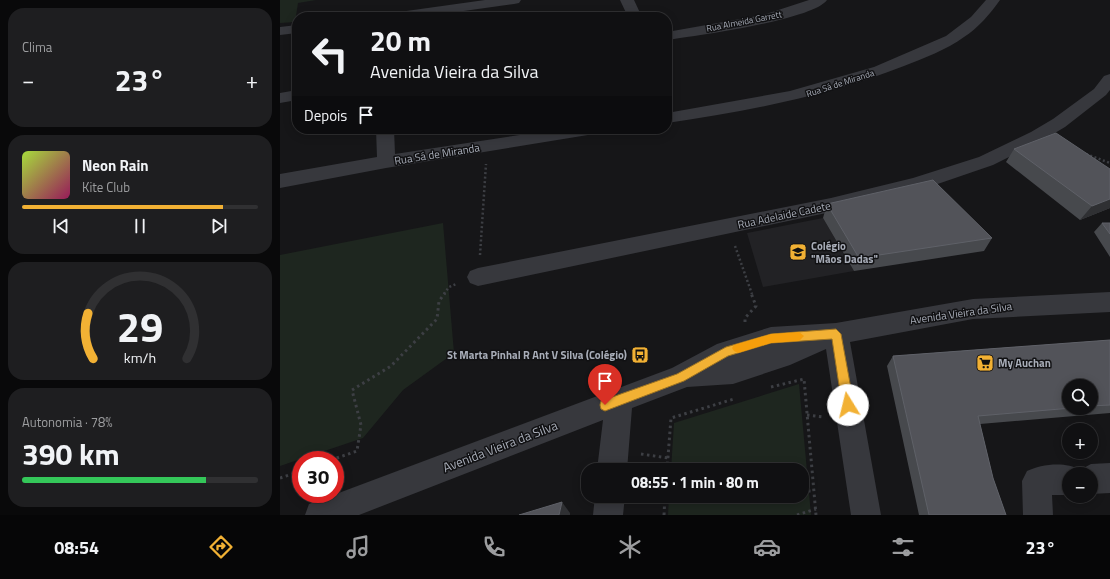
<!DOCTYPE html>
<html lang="pt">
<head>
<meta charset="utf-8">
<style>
	body { margin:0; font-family:"Titillium Web",sans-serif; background:#1e1e20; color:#f1f3f6; height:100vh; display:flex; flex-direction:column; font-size:15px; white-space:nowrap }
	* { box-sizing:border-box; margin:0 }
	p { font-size:13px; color:#9c9d9f }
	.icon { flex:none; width:22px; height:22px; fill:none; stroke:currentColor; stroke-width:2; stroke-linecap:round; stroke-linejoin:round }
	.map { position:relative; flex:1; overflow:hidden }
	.details { display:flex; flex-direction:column; gap:8px; padding:8px; background:#09090a; width:280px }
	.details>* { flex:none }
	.top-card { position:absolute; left:12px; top:12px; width:380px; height:122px; border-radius:16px; box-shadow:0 2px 10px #0003,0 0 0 1px #303032; background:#101012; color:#f1f3f6; overflow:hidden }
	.controls { position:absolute; left:782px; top:379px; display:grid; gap:8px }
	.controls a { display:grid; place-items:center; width:36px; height:36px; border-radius:50%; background:#101012; box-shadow:0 2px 10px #0003,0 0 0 1px #303032; font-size:20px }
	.speed { position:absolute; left:12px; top:451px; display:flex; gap:8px; font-size:20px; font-weight:700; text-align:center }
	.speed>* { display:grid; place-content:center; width:52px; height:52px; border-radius:50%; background:#101012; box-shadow:0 2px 10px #0003,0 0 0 1px #303032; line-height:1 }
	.speed .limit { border:6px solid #d22; background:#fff; color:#111 }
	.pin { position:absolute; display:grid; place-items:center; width:34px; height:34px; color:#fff; margin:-41px -17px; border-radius:50% 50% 50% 0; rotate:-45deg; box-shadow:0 0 4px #0007 }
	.pin .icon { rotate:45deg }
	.me { position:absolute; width:44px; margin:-22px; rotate:351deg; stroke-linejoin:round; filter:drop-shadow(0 0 3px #0008) }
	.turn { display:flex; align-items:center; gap:14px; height:84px; padding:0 12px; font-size:18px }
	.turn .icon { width:52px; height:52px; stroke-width:2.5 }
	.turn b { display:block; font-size:28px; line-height:34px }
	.then { display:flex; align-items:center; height:38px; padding:0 12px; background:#0003; gap:8px; font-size:15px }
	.big { font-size:30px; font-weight:700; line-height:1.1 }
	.details .tile { flex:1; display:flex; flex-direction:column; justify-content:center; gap:6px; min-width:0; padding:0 14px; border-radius:16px; background:#1e1e20 }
	.details .dial { align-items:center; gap:0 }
	.dial svg { height:104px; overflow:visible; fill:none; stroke:#303032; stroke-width:7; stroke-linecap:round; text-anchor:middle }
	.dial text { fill:#f1f3f6; stroke:none }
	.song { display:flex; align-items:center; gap:12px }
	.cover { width:48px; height:48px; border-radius:6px; background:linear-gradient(135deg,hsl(80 70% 55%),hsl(330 70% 35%)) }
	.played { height:4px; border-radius:2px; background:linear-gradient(90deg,#f2b134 85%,#303032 85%) }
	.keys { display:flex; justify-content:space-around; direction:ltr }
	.heat { display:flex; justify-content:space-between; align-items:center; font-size:22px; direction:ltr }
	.charge { height:6px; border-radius:3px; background:linear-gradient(90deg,#34c759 78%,#303032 0) }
	.trip { position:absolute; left:301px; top:463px; width:228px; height:40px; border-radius:16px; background:#101012; box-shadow:0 2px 10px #0003,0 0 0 1px #303032; font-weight:700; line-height:40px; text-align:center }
	.dock { display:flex; height:64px; justify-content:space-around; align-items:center; background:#060607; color:#9c9d9f }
	.dock .icon { width:28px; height:28px }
	.dock .active { color:#f2b134 }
	.dock b { font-size:18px; color:#f1f3f6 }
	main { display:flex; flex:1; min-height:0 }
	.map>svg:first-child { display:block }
	.built { fill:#222225 }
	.green { fill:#1e261f }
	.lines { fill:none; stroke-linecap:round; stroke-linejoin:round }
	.path-far1 { stroke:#3d3f44; stroke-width:2.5; stroke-dasharray:2 2.5; stroke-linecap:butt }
	.path { stroke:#3d3f44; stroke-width:3; stroke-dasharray:2.5 3.5; stroke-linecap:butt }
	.minor { fill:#37383d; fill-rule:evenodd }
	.wall { fill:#47494d; fill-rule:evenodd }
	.shaded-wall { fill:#2f3033 }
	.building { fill:#525359; stroke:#5f6168 }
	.route { fill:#f2b134; stroke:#9d7322 }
	.slow { fill:#f59e0b }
	.labels { text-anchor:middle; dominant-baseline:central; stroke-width:3; stroke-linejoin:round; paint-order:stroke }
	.far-street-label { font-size:9px; fill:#a8adb8; stroke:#111113 }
	.street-label { font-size:11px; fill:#a8adb8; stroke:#111113 }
	.poi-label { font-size:11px; font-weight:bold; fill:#a8adb8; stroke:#111113; text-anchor:start }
	.near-street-label { font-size:13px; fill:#a8adb8; stroke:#111113 }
</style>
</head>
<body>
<main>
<section class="details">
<div class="tile"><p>Clima</p>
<div class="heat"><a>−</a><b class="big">23°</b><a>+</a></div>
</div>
<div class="tile">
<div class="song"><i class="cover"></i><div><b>Neon Rain</b><p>Kite Club</p></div></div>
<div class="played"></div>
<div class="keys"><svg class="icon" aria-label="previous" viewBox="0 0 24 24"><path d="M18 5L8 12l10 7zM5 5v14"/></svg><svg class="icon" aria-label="pause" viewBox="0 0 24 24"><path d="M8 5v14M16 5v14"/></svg><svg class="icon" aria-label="next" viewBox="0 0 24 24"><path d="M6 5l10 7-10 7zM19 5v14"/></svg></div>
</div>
<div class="tile dial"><svg viewBox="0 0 100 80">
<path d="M14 69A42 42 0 1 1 86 69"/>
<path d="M14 69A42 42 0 0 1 10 34" stroke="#f2b134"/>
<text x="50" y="56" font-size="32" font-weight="700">29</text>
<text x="50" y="72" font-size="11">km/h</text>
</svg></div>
<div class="tile"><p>Autonomia · 78%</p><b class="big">390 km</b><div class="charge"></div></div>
</section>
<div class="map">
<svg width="830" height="515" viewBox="0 0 830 515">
	<rect width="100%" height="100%" fill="#161618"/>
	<!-- built -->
	<path class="built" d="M 543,218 L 574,271 L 483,287 L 467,233 Z"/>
	<!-- green -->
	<path class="green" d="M 0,0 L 36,0 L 18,3 L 15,22 L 0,23 Z
		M 163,223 L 174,353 L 123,390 L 83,438 L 0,466 L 0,255 Z
		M 519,384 L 531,515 L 388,515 L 389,496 L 522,496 L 522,470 L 391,470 L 394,423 Z"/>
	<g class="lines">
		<!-- path-far1 -->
		<path class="path-far1" d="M 806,154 L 830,163
			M 455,246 L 472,294
			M 200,255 L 206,164
			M 164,294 L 169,287 L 176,284"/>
		<!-- path -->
		<path class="path" d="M 465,322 L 465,318 L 476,306 L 471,293
			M 491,387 L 524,379 L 536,515
			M 527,415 L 544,417
			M 361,454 L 388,458
			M 51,460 L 77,451 L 81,425 L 72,390 L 111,366 L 157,319 L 159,301 L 165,293
			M 387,470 L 391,418 L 454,399
			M 0,478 L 21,471
			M 522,491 L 534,491
			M 384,515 L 385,496
			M 517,515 L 536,509"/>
		<!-- minor -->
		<path class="minor" d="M 205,0 L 241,0 L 239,3 L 234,4 L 141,17 L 105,17 L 107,14 L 112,13 Z
			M 340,0 L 354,0 L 362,17 L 348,17 Z
			M 529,0 L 547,0 C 533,20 415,36 387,40 L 387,32 L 483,15 Z
			M 706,0 L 720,0 C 710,14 698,28 684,37 C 666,50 644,58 624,66 C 547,96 468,111 387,123 L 387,113 L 510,91 L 594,67 L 666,36 L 691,17 Z
			M 17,25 L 17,33 L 0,35 L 0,27 Z
			M 830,74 L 830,90 L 826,95 L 785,127 L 763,140 L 713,165 L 643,189 L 551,212 L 198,286 L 190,283 L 187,277 L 190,271 L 198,268 L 551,198 L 633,178 L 699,157 L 751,132 L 773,119 L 814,89 L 824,76 Z
			M 17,90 L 17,100 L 0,103 L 0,93 Z
			M 96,129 L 114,129 L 115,154 L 279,129 L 323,129 L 320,133 L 314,134 L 106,168 L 0,188 L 0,174 L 97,157 Z
			M 830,292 L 830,312 L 693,319 L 570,342 L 601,515 L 571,515 L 546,349 L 510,365 L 453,384 L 407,387 L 352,408 L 347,470 L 317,470 L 323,420 L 79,515 L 25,515 L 29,504 L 40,500 L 392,368 L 437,344 L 491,327 L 556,323 L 693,299 Z
			M 830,463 L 830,493 L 811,494 L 811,474 L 789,474 L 789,495 L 772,495 L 773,515 L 743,515 L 742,481 L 747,471 C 761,464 786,461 800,470 L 811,464 Z
			M 315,496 L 345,496 L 343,515 L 313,515 Z"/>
	</g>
	<!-- wall -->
	<path class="wall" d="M 734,149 L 830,208 L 800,220 L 726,162 Z
		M 547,204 L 712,238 L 704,251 L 574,271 L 543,218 Z
		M 822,223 L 830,223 L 830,257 L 814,232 Z
		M 830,340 L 830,413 L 700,424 L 713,478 L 726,515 L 639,515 L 607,366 L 613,356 ZM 811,386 L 811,408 L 789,408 Z"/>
	<!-- shaded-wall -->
	<path class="shaded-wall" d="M 830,199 L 830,208 L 800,220 L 812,206 Z
		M 282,502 L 290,513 L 290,515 L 279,515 Z"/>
	<!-- building -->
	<path class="building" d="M 776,133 L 830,169 L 830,199 L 812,206 L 734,149 Z
		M 653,180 L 712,238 L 579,258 L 547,204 Z
		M 822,223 L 830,223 L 830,234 Z
		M 830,340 L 830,405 L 811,406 L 811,386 L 789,386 L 789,408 L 792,408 L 698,416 L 713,478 L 726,515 L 649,515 L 613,356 Z
		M 282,502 L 279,515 L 239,515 Z"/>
	<!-- route -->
	<path class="route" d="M 556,329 L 561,334 L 574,405 L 572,409 L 568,411 L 564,409 L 562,405 L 552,339 L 491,343 L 448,356 L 404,381 L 325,411 L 321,409 L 320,405 L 321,401 L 397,374 L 446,347 L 491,334 Z"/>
	<!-- slow -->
	<path class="slow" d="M 519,332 L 524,336 L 519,341 L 491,343 L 458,353 L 454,351 L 452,348 L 454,345 L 491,334 Z"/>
	<!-- icons -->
	<defs>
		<g id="school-square" transform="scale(0.9)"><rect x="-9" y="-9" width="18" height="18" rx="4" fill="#f2b134" stroke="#111113"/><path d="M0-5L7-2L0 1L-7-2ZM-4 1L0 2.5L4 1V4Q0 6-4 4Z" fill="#111"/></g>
		<g id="bus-square" transform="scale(0.9)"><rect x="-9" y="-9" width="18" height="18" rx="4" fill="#f2b134" stroke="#111113"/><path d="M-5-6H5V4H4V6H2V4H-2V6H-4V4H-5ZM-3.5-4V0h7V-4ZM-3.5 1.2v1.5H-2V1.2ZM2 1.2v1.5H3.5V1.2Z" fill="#111"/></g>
		<g id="supermarket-square" transform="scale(0.9)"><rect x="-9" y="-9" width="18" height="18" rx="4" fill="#f2b134" stroke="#111113"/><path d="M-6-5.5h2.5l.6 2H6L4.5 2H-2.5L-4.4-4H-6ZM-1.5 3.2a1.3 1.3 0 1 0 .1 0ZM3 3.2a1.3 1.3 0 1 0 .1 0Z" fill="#111"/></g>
	</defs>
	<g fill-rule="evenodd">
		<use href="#school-square" x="518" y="252"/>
		<use href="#bus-square" x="360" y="355"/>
		<use href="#supermarket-square" x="705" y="363"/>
	</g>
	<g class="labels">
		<!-- far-street labels -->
		<g class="far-street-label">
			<text transform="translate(464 21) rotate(-11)">Rua Almeida Garrett</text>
			<text transform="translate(560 83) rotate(-18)">Rua Sá de Miranda</text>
		</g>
		<!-- street labels -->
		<g class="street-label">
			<text transform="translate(157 154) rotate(-9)">Rua Sá de Miranda</text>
			<text transform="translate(504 215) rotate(-12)">Rua Adelaide Cadete</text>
			<text transform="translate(681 313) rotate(-8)">Avenida Vieira da Silva</text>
		</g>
		<!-- poi labels -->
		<g class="poi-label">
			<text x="531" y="246">Colégio<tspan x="531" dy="13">"Mãos Dadas"</tspan></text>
			<text x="347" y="355" text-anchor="end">St Marta Pinhal R Ant V Silva (Colégio)</text>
			<text x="718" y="363">My Auchan</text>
		</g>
		<!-- near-street labels -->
		<g class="near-street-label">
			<text transform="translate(220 446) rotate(-21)">Avenida Vieira da Silva</text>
		</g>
	</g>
</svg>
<div class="controls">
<a><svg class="icon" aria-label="search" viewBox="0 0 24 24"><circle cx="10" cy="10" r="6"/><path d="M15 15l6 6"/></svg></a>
<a>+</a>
<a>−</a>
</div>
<div class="speed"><div class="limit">30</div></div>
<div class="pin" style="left:325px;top:405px;background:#d93025"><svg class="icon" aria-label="arrive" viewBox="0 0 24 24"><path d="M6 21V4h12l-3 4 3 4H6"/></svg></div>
<svg class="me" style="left:568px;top:405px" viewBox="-20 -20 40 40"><circle r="19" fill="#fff"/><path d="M0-13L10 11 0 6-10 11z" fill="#f2b134"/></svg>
<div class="trip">08:55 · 1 min · 80 m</div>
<div class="top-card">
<div class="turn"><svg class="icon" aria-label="left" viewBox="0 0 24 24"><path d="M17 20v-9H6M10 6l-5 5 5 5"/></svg><div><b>20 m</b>Avenida Vieira da Silva</div></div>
<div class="then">Depois<svg class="icon" aria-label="arrive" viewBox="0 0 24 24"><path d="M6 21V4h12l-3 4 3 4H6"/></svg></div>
</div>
</div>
</main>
<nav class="dock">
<b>08:54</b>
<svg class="icon active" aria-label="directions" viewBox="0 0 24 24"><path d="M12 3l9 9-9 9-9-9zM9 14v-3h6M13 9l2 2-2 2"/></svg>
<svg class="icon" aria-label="music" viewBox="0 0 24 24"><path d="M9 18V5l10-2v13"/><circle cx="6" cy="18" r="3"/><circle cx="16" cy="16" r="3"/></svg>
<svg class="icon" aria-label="phone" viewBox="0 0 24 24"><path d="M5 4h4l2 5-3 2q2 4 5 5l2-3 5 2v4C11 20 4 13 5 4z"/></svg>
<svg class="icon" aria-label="climate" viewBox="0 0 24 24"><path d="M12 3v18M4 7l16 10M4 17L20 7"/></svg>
<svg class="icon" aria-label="car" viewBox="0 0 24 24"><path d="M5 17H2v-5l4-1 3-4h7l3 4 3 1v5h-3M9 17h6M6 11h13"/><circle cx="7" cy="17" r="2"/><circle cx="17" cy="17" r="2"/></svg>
<svg class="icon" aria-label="filters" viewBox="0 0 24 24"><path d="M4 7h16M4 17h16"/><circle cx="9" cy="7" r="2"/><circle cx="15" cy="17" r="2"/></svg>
<b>23°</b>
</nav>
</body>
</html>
